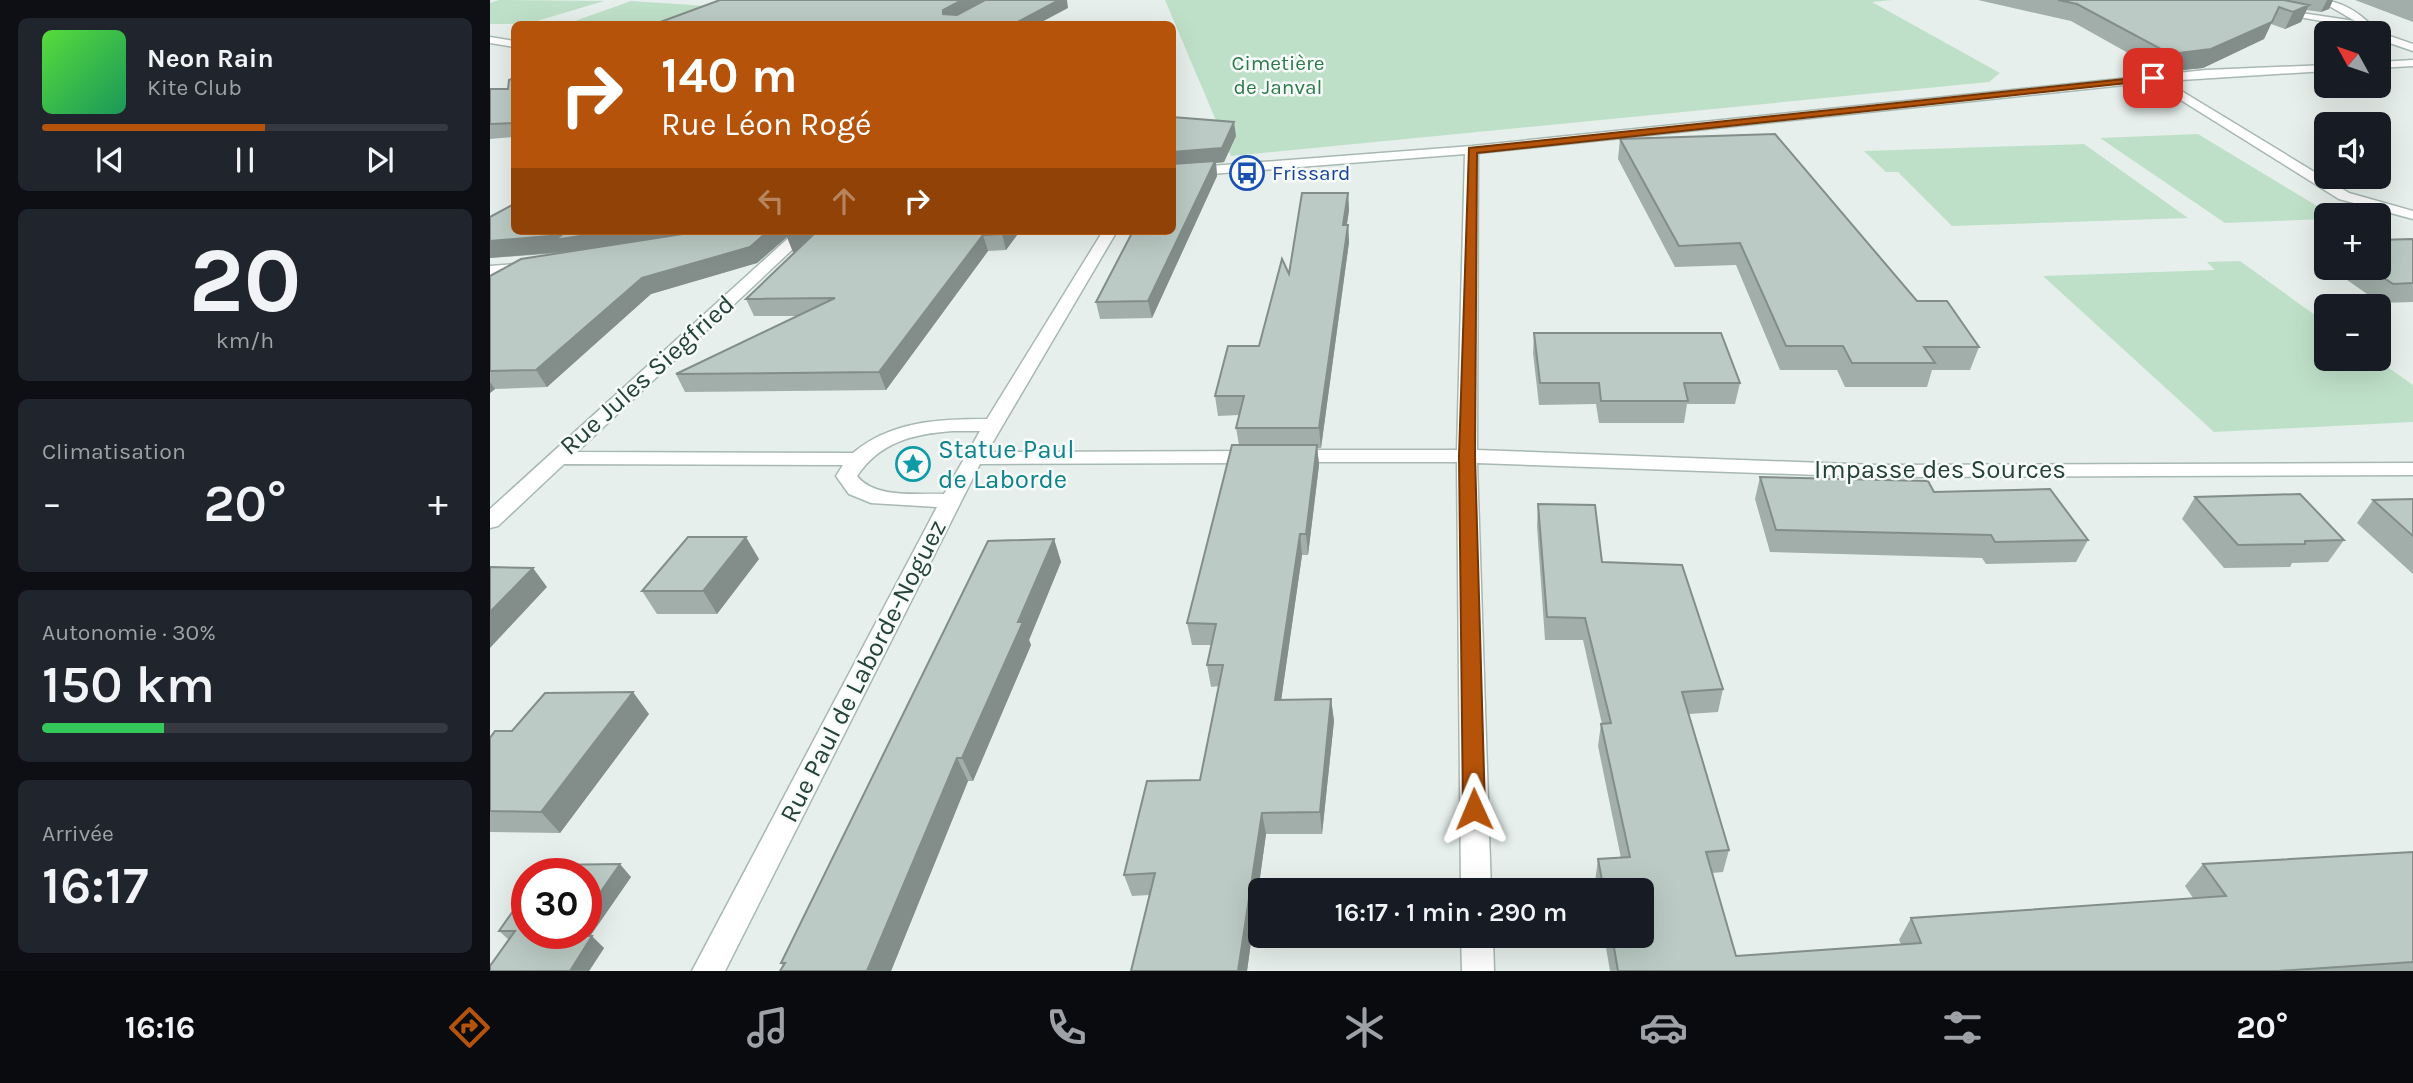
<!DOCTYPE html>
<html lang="fr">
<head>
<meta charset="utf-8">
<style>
	body { margin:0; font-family:Karla,sans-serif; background:#20242c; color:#f1f3f6; height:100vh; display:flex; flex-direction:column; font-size:26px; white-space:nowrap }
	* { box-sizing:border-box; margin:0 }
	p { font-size:23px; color:#9ea1a6 }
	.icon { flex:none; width:38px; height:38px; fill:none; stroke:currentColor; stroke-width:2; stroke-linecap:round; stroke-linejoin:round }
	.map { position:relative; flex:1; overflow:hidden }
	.side { display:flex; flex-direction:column; gap:18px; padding:18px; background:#0d0f14; width:490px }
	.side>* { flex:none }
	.hud { position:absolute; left:21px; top:21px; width:665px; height:214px; border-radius:10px; box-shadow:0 7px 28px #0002; background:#b45309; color:#fff; overflow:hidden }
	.needle { width:46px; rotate:310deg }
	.buttons { position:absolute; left:1824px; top:21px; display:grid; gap:14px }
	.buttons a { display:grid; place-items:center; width:77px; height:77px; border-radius:10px; background:#171b24; box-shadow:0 7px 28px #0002; font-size:35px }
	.speed { position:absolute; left:21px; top:858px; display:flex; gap:14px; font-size:35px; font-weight:700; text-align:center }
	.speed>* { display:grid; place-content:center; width:91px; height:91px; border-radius:50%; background:#171b24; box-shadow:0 7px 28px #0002; line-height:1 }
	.speed .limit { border:10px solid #d22; background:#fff; color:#111 }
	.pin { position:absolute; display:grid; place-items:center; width:60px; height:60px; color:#fff; margin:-30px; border-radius:14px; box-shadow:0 4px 10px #0006 }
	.me { position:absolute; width:77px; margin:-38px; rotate:359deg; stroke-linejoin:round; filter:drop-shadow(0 0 5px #0008) }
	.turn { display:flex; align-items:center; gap:24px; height:147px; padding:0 35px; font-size:32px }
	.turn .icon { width:91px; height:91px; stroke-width:2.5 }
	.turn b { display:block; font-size:49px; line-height:60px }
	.lanes { display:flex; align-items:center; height:66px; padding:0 35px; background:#0003; justify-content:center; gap:35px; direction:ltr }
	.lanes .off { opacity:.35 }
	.big { font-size:52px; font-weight:600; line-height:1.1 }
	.side .widget { flex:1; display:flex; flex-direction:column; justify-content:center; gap:10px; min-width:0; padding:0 24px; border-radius:10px; background:#20242c }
	.side .dial { align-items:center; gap:0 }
	.dial b { font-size:91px; line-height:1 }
	.song { display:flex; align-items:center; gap:21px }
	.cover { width:84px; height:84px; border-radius:10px; background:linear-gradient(135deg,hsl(110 70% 55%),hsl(150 70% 35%)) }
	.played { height:7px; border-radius:4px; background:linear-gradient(90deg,#b45309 55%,#363941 55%) }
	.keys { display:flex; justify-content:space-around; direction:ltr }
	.heat { display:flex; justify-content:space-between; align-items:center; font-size:38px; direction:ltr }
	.charge { height:10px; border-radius:5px; background:linear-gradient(90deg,#34c759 30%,#363941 0) }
	.trip { position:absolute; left:758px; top:878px; width:406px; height:70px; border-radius:10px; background:#171b24; box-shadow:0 7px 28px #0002; font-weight:600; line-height:70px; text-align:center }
	.tab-bar { display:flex; height:112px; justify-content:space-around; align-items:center; background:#090b0e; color:#9ea1a6 }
	.tab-bar .icon { width:49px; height:49px }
	.tab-bar .current { color:#b45309 }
	.tab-bar b { font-size:32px; color:#f1f3f6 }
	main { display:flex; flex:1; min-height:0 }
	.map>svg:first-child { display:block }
	.green { fill:#bfe0c8 }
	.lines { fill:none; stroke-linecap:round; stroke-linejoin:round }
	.minor-casing { stroke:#a8b8b2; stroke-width:3 }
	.minor { fill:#fff; fill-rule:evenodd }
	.wall { fill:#a1aea9 }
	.shaded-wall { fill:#838d89 }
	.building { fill:#bbcac4; stroke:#838d89; stroke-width:2 }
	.route { fill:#b45309; stroke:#753606; stroke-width:2 }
	.labels { text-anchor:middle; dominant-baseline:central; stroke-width:5; stroke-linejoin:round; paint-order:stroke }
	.far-park-label { font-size:21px; fill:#2d7a4b; stroke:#f7fbf9 }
	.far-transit-label { font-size:21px; fill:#164399; stroke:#f7fbf9; text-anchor:start }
	.street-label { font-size:26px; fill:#24423a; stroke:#f7fbf9 }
	.culture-label { font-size:26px; fill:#0d838f; stroke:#f7fbf9; text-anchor:start }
</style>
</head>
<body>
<main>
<section class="side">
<div class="widget">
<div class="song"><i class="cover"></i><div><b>Neon Rain</b><p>Kite Club</p></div></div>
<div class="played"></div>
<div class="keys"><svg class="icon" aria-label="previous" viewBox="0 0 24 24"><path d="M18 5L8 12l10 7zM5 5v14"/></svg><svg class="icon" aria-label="pause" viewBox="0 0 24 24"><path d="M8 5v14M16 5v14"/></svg><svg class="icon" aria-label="next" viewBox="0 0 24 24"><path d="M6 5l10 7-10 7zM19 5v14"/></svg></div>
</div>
<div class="widget dial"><b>20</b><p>km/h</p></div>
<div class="widget"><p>Climatisation</p>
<div class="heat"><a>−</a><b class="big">20°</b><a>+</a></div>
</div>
<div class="widget"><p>Autonomie · 30%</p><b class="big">150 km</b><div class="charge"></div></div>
<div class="widget"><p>Arrivée</p><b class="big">16:17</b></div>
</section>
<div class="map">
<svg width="1923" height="971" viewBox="0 0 1923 971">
	<rect width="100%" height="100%" fill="#e6efeb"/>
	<!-- green -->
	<path class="green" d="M 9,0 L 114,1 L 37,24 L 0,24 L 0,3 Z
		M 675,0 L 1402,0 L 1382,2 L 1510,73 L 1499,82 L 741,156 Z
		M 141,1 L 262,9 L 222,24 L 142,24 L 85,21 Z
		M 1708,134 L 1842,215 L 1836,215 L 1836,219 L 1735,223 L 1610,138 Z
		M 1594,144 L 1698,218 L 1462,226 L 1408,172 L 1396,172 L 1374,151 Z
		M 1750,261 L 1836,323 L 1836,359 L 1886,359 L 1923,385 L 1923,422 L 1724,432 L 1553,276 L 1725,270 L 1717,262 Z"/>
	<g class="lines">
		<!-- minor casing -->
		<g class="minor-casing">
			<path id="minor" d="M 1829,0 C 1849,0 1869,12 1882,26 L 1877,29 L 1780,12 L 1785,9 L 1865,21 Z
				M 1888,32 L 1923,44 L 1923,51 L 1888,39 L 1888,33 L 1884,33 Z
				M 0,37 L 24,41 L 24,47 L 0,43 Z
				M 1923,60 L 1923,66 L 1888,68 L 1888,62 Z
				M 1836,65 L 1836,71 L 1675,81 L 1859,193 L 1923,211 L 1923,219 L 1849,199 L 1662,82 L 988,153 L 987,450 L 1385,465 L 1923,463 L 1923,475 L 1385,477 L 987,463 L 1001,891 L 971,891 L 967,462 L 798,462 L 791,460 L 788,456 L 791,452 L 798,450 L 967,450 L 975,154 L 682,177 L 682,169 L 982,146 L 1716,70 Z
				M 306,231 L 322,231 L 87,452 L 363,453 C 401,421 449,419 497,419 L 613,231 L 627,231 L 497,452 L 766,451 L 773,453 L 776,457 L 773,461 L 766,463 L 490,464 L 235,971 L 202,971 L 447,507 L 381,503 L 359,494 L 346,476 L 353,465 L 74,464 L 8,526 L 0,528 L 0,509 ZM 462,431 L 490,431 L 454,494 C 426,493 385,499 367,476 C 390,442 423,434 462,431 Z
				M 38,263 L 44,265 L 46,268 L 44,271 L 0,276 L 0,266 Z
				M 971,936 L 1003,936 L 1004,971 L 972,971 Z"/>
		</g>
		<!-- minor -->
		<use href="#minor" class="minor"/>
	</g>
	<!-- wall -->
	<path class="wall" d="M 1488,0 L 1843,0 L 1839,9 L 1831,12 L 1816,10 L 1811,22 L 1795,29 L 1781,24 L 1774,39 L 1713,68 L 1672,72 L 1581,21 Z
		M 1865,0 L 1923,0 L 1923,22 Z
		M 24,78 L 24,137 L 0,139 L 0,89 L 18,89 Z
		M 682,117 L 746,136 L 734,162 L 726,163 L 727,176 L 662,318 L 610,319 L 606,302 L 682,231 Z
		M 1130,139 L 1427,301 L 1489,347 L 1480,370 L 1442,370 L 1437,387 L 1355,387 L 1347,370 L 1290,370 L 1246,265 L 1185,267 L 1128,159 Z
		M 858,193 L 859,210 L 857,225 L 858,225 L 859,242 L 831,448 L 827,448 L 829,465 L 818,555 L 812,555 L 791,700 L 841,699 L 844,721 L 832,834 L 776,834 L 757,971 L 641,971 L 659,895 L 642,896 L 634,875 L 710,780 L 729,686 L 721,687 L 717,665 L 721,645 L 702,645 L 697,623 L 749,445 L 746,428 L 749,415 L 728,416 L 725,396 L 769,346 L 799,274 Z
		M 0,217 L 24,231 L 530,231 L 516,250 L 498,251 L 396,390 L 195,392 L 186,374 L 309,316 L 264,316 L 256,299 L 306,251 L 303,252 L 297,237 L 267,263 L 161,294 L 57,387 L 5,389 L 0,393 L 0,276 L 71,253 L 0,258 Z
		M 1923,239 L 1923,302 L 1890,303 L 1840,268 L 1888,268 Z
		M 1836,246 L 1836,265 L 1828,260 Z
		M 1044,333 L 1250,383 L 1245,404 L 1197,404 L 1194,423 L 1109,423 L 1106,404 L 1049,405 L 1043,353 Z
		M 1270,477 L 1444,492 L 1598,540 L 1586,562 L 1496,564 L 1492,558 L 1280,552 L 1265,499 Z
		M 1705,497 L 1854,540 L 1838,562 L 1802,563 L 1800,567 L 1734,568 L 1692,519 Z
		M 1923,499 L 1923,574 L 1867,523 L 1883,500 Z
		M 1048,504 L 1112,562 L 1233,689 L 1228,712 L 1199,714 L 1239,850 L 1233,872 L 1222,873 L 1246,956 L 1411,944 L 1409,940 L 1421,918 L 1703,898 L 1695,886 L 1713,864 L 1923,852 L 1923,971 L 1120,971 L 1114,936 L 1152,936 L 1152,891 L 1106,891 L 1105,882 L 1108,859 L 1131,858 L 1108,746 L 1111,724 L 1112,724 L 1093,640 L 1055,640 L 1047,526 Z
		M 564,539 L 571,562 L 539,640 L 541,645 L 483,781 L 478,781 L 401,971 L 290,971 L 293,966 L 291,963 Z
		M 269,559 L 227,614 L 167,614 L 152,591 Z
		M 159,714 L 70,833 L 0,832 L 0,738 L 22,731 Z
		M 141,877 L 100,936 L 114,948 L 99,971 L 0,971 L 19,940 L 9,931 Z"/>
	<!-- shaded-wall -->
	<path class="shaded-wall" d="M 472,0 L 497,0 L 457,22 L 453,14 L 453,10 Z
		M 569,0 L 577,0 L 578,8 L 548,24 L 524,24 Z
		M 1837,0 L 1843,0 L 1839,9 L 1831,12 Z
		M 1819,5 L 1811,22 L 1795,29 L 1803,12 Z
		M 1782,22 L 1774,39 L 1713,68 L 1672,72 L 1680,54 Z
		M 744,122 L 746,136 L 734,162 L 726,163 L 727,176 L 662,318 L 658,301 L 682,167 L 682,152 Z
		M 858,193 L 859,210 L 854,242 L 853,225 Z
		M 858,225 L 859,242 L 831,448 L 829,428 Z
		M 123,231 L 234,231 L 71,252 L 0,258 L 0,241 Z
		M 278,231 L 335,231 L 339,241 L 303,252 L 297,237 L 267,263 L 161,294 L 57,387 L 46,370 L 152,278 Z
		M 514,231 L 530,231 L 516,250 L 512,234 Z
		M 493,235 L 498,251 L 396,390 L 389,372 Z
		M 0,382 L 5,389 L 0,393 Z
		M 827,445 L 829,465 L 818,555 L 816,534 Z
		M 810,534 L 812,555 L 788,722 L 785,700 Z
		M 256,537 L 269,559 L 227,614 L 213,591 Z
		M 564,539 L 571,562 L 539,640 L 541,645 L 483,781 L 472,758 Z
		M 43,568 L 57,587 L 0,648 L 0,612 Z
		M 143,692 L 159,714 L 70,833 L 51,812 Z
		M 841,699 L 844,721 L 832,834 L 830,812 Z
		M 467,758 L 478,781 L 401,971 L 377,971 Z
		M 772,813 L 776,834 L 757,971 L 748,971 Z
		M 130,864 L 141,877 L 92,948 L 80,936 L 83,933 L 96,933 L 96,913 Z
		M 102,936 L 114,948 L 99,971 L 80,971 Z"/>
	<!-- building -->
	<path class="building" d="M 230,0 L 472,0 L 453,10 L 453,14 L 467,15 L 495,0 L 569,0 L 524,24 L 165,24 Z
		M 1568,0 L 1794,0 L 1819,5 L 1803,12 L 1789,7 L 1782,22 L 1721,49 L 1680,54 L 1587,4 Z
		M 24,78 L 24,123 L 0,124 L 0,89 L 18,89 L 19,80 Z
		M 682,117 L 744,122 L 732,148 L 682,152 Z
		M 1285,134 L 1427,301 L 1457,301 L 1489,347 L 1434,347 L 1445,363 L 1362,363 L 1353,346 L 1296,346 L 1250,243 L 1189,246 L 1130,139 Z
		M 725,161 L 658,301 L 606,302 L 643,231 L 682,231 L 682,164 Z
		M 812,193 L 858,193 L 853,225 L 858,225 L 829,428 L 746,428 L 754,396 L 725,396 L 738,346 L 769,346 L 792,259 L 799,274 Z
		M 24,204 L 24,231 L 123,231 L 64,240 L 72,235 L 0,241 L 0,217 Z
		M 212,231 L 278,231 L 260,247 L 152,278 L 46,370 L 0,371 L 0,276 L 31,259 Z
		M 302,231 L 314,231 L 297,236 Z
		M 327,231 L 514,231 L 512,234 L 493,235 L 389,372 L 186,374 L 345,298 L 256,299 Z
		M 1923,239 L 1923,283 L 1903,284 L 1879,268 L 1888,268 L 1888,240 Z
		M 1044,333 L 1231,333 L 1250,383 L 1194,383 L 1198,401 L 1111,401 L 1109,383 L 1050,383 Z
		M 742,445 L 827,445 L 816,534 L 810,534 L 785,700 L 841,699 L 830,812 L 772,813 L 748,971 L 641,971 L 665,873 L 634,875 L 657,781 L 710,780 L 733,665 L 717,665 L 726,624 L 697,623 Z
		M 1270,477 L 1438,481 L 1444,492 L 1560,489 L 1598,540 L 1505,542 L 1501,535 L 1286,530 Z
		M 1810,494 L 1854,540 L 1815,541 L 1815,544 L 1748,545 L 1705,497 Z
		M 1923,499 L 1923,536 L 1883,500 Z
		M 1048,504 L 1105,505 L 1112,562 L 1192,565 L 1233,689 L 1192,692 L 1239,850 L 1216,852 L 1246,956 L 1431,943 L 1421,918 L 1736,896 L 1713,864 L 1923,852 L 1923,962 L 1788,971 L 1128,971 L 1122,936 L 1152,936 L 1152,891 L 1114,891 L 1108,859 L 1140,857 L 1111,724 L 1121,723 L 1095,618 L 1057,617 Z
		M 198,537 L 256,537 L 213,591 L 152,591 Z
		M 564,539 L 528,622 L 533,622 L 472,758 L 467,758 L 377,971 L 290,971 L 295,963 L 291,963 L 498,541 Z
		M 0,567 L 43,568 L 0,612 Z
		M 143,692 L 51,812 L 0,811 L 0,738 L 5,731 L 22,731 L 55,693 Z
		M 130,864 L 96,913 L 96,873 L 49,873 L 56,865 Z
		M 37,891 L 37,933 L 83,933 L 80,936 L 102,936 L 80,971 L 0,971 L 0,966 L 25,931 L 9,931 Z"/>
	<!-- route -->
	<path class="route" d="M 1663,76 L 1666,80 L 987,153 L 985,456 L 995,809 L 992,816 L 984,819 L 977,816 L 973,809 L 969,456 L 979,148 Z"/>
	<!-- icons -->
	<defs>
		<g id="bus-ring" transform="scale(1.75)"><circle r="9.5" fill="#f7fbf9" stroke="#1a4fb4" stroke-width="1.5"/><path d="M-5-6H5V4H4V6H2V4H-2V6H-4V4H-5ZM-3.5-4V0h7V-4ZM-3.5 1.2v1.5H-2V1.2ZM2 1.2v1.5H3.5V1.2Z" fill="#1a4fb4"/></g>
		<g id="sight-ring" transform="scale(1.75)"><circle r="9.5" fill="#f7fbf9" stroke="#0f9aa8" stroke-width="1.5"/><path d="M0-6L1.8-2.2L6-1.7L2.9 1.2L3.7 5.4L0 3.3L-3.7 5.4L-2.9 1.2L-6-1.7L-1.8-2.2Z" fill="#0f9aa8"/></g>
	</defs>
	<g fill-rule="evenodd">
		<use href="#bus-ring" x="757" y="173"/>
		<use href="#sight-ring" x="423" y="464"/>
	</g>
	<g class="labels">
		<!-- far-park labels -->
		<g class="far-park-label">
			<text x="788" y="63">Cimetière<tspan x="788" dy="24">de Janval</tspan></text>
		</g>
		<!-- far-transit labels -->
		<g class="far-transit-label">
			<text x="782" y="173">Frissard</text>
		</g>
		<!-- street labels -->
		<g class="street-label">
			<text transform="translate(157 375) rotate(-42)">Rue Jules Siegfried</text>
			<text x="1450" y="469">Impasse des Sources</text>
			<text transform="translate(373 671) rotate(-63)">Rue Paul de Laborde-Noguez</text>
		</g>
		<!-- culture labels -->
		<g class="culture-label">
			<text x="448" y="449">Statue Paul<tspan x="448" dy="30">de Laborde</tspan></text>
		</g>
	</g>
</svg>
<div class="buttons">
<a><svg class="needle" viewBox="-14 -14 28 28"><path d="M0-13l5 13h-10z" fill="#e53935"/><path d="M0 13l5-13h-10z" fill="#9ea1a6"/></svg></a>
<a><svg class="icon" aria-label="sound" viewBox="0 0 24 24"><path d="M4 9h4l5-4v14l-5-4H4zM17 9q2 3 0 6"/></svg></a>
<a>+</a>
<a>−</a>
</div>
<div class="speed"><div class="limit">30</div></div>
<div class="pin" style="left:1663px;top:78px;background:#d93025"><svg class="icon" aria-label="arrive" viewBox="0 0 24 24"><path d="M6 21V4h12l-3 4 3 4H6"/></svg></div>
<svg class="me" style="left:984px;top:809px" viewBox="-20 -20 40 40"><path d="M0-17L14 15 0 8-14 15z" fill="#b45309" stroke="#fff" stroke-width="4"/></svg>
<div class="trip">16:17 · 1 min · 290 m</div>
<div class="hud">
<div class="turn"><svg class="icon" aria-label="right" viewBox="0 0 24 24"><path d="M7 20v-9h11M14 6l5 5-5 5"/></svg><div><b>140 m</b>Rue Léon Rogé</div></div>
<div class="lanes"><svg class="icon off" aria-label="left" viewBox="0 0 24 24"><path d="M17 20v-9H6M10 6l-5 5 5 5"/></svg><svg class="icon off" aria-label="ahead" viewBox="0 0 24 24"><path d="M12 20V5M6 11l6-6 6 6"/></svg><svg class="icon" aria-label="right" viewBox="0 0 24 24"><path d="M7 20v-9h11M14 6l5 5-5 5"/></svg></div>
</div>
</div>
</main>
<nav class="tab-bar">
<b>16:16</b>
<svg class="icon current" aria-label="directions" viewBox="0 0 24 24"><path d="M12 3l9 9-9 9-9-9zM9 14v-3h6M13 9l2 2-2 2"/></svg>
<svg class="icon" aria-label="music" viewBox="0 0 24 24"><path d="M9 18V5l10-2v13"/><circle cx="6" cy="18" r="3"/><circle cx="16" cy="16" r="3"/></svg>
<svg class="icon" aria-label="phone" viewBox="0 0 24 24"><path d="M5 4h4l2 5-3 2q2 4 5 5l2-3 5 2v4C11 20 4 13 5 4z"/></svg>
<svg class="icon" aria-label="climate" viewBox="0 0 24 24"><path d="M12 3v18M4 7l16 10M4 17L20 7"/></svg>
<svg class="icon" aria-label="car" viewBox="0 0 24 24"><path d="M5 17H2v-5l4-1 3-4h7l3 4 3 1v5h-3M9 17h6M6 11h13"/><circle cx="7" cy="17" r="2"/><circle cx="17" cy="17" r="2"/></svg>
<svg class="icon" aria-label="filters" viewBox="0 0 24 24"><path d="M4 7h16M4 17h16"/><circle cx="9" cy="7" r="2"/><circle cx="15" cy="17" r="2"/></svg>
<b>20°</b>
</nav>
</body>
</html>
